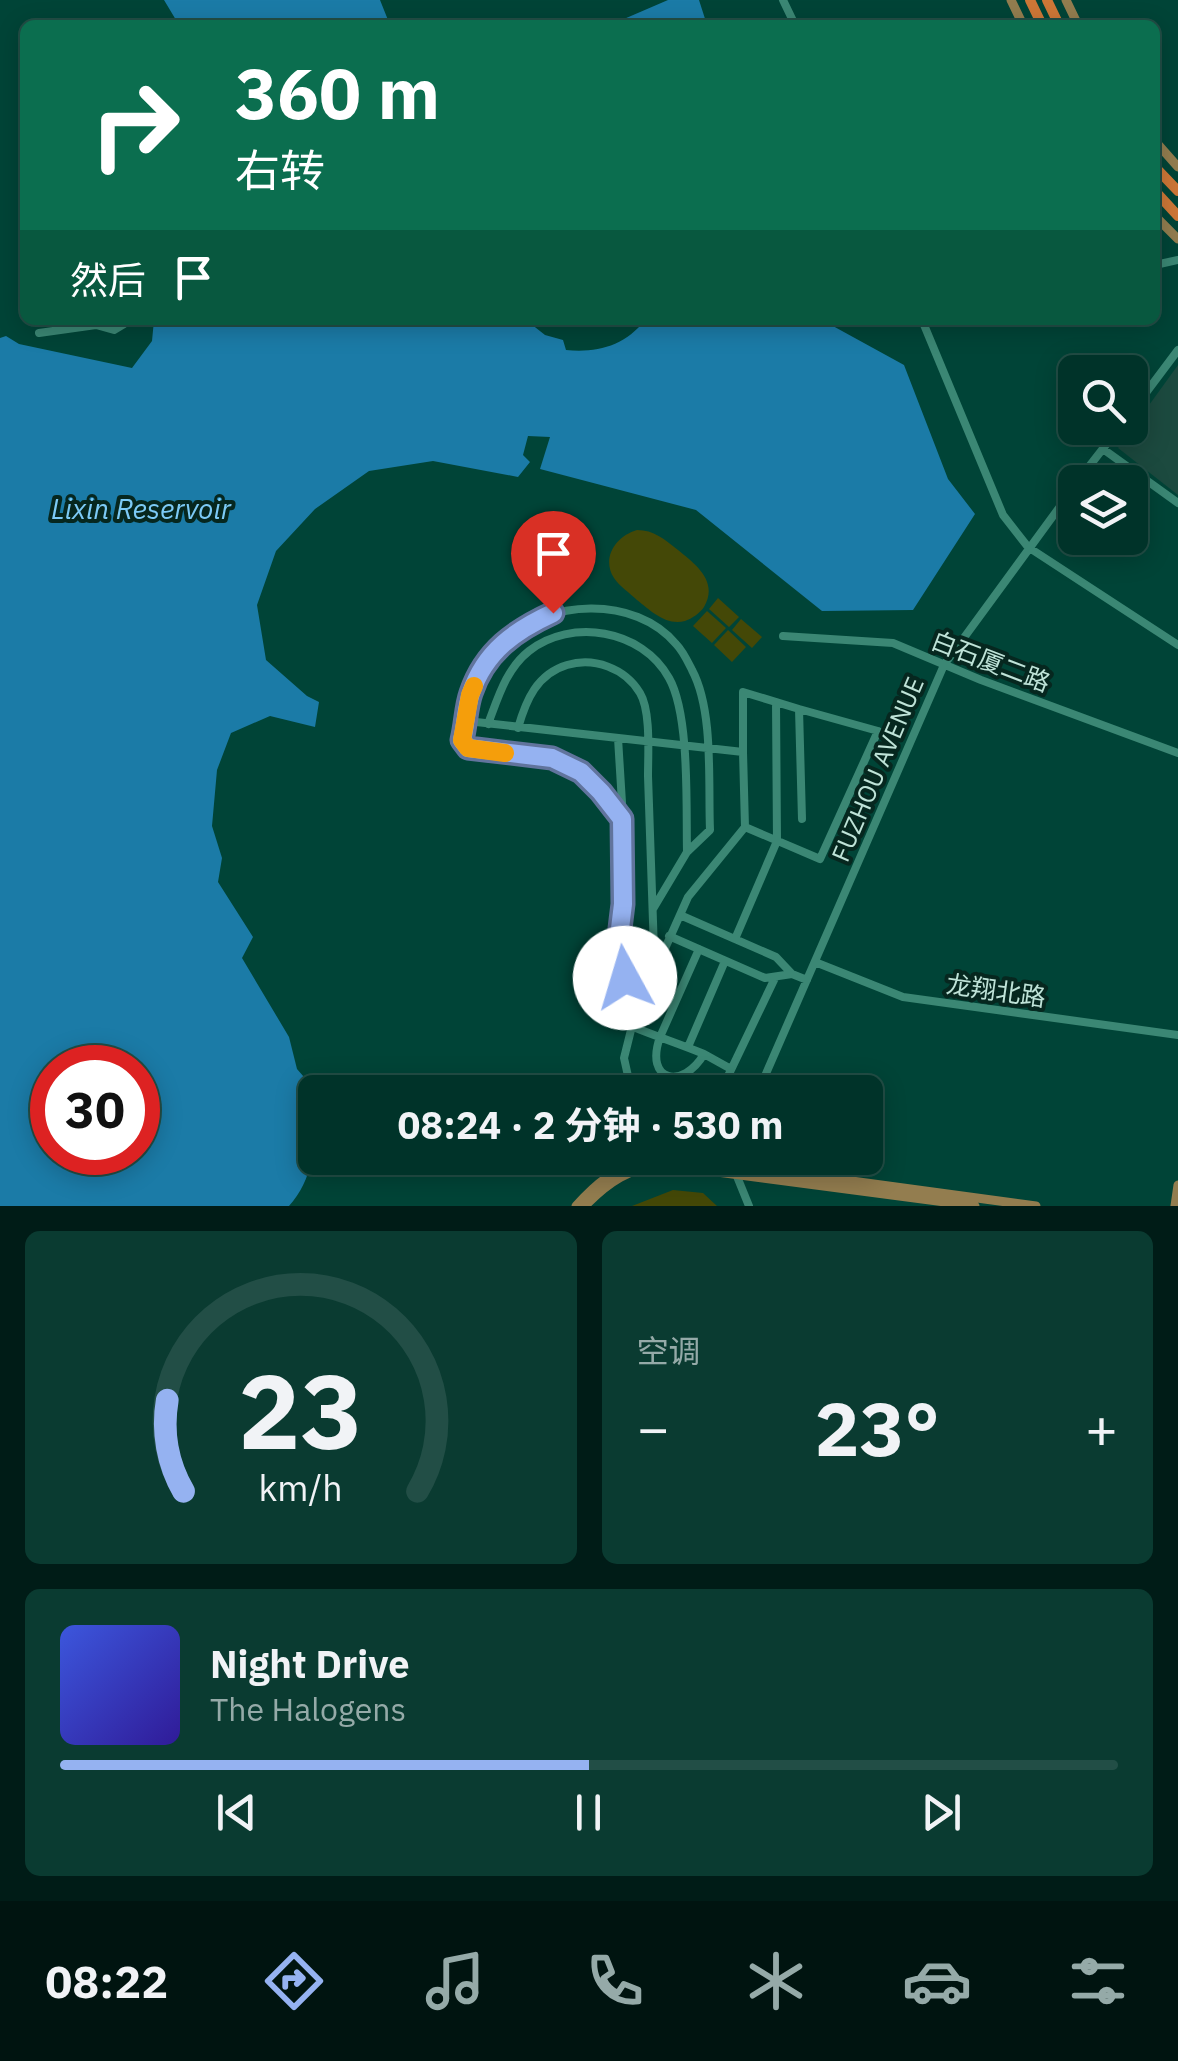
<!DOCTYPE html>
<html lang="zh">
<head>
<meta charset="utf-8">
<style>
	body { margin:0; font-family:"IBM Plex Sans","Noto Sans SC",sans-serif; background:#0a3b31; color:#f1f3f6; height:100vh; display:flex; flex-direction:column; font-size:38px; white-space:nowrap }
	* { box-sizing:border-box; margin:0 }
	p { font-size:32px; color:#95aaa8 }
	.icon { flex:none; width:55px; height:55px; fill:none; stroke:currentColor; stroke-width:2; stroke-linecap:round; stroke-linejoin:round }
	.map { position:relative; height:1206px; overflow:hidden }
	.sheet { display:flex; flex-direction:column; gap:25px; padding:25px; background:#001c17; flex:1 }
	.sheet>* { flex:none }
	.hud { position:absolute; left:20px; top:20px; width:1140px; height:305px; border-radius:15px; box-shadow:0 5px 25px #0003,0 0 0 2px #224e46; background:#0b6e4f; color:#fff; overflow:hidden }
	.tools { position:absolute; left:1058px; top:355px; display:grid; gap:20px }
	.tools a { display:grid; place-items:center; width:90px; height:90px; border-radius:15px; background:#003329; box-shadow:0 5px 25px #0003,0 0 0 2px #224e46; font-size:50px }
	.speed { position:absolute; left:30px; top:1045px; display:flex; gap:20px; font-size:50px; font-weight:700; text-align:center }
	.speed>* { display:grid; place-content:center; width:130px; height:130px; border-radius:50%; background:#003329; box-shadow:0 5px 25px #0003,0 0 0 2px #224e46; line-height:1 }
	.speed .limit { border:15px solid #d22; background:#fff; color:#111 }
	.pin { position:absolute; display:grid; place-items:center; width:85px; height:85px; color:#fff; margin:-102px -42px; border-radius:50% 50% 50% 0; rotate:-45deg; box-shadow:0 0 10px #0007 }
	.pin .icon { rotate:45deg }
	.me { position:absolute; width:110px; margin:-55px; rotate:354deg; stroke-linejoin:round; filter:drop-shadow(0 0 8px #0008) }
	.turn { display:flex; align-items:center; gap:35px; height:210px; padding:0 50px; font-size:45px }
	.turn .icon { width:130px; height:130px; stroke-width:2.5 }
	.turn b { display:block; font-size:70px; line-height:85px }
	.then { display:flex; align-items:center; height:95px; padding:0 50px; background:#0003; gap:20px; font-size:38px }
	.big { font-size:75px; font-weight:700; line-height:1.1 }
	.sheet .tile { flex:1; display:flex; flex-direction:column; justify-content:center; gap:15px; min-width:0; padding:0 35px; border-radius:15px; background:#0a3b31 }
	.sheet .dial { align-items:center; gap:0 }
	.dial svg { height:260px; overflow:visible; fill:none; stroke:#224e46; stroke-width:7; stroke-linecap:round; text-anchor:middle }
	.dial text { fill:#f1f3f6; stroke:none }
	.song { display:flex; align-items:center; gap:30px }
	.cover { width:120px; height:120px; border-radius:15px; background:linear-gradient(135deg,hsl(230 70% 55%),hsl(250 70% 35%)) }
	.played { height:10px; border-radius:5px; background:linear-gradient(90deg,#95b2f1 50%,#224e46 50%) }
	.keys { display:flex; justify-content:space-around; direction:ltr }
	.heat { display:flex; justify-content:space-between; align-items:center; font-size:55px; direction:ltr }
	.sheet .tiles { flex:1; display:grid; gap:25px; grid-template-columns:1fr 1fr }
	.tile:last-child { grid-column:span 2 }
	.trip { position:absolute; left:298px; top:1075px; width:585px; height:100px; border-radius:15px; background:#003329; box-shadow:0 5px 25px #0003,0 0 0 2px #224e46; font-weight:700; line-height:100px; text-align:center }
	.tab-bar { display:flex; height:160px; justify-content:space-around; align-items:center; background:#001410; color:#95aaa8 }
	.tab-bar .icon { width:70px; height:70px }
	.tab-bar .active { color:#95b2f1 }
	.tab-bar b { font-size:45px; color:#f1f3f6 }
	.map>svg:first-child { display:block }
	.built { fill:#1c4a3f }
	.green { fill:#444807 }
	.water { fill:#1b7ba7; fill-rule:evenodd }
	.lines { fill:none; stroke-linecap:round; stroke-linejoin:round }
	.minor { stroke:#3b8774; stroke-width:8 }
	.major { stroke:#937d4f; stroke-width:9 }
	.highway { stroke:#ce7737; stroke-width:10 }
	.route-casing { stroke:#61749d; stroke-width:25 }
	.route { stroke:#95b2f1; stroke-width:18 }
	.slow { stroke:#f59e0b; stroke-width:18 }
	.labels { text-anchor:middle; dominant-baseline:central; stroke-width:8; stroke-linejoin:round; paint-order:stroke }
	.street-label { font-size:25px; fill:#bfe3d8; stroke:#06271f }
	.water-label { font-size:28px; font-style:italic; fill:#7ccaf6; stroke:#06271f }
</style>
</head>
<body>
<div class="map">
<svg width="1178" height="1206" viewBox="0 0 1178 1206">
	<rect width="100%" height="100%" fill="#004437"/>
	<!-- built -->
	<path class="built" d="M 1178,365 L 1178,495 L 1118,448 Z"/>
	<!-- green -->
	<path class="green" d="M 637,530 C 654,530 664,539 678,550 C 695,564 719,581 704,607 C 700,613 693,618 685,621 C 666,626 651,611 637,600 C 630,593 620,587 614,578 C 601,558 616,536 637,530 Z
		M 718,598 L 739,617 L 729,627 L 709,609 Z
		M 707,611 L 726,628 L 712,643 L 693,626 Z
		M 741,619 L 762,637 L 752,648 L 732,630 Z
		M 728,630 L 746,647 L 732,662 L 714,645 Z
		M 673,1190 L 703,1193 L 717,1206 L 632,1206 Z"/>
	<!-- water -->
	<path class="water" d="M 164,0 L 380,0 L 390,25 L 179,25 Z
		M 668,0 L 699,0 L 707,25 L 610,25 Z
		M 154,320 L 526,320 L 545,335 L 563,340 L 566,350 C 597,353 625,346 645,320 L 822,320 L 904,365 L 948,479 L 975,514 L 913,610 L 822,611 L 696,510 L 540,469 L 550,437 L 528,436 L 523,455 L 530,462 L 518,477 L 433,461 L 369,471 L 315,509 L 276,551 L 257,605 L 266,660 L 307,696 L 319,702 L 315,727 L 270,716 L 231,733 L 217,770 L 212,826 L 222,858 L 218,882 L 253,937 L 242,958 L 289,1037 L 297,1069 L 317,1092 L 315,1092 C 315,1133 318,1174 289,1206 L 0,1206 L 0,338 L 6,336 L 19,344 L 132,368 L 152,341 ZM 52,1068 L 138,1068 L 138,1152 L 52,1152 Z"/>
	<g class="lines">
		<!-- minor -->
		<path class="minor" d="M 783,0 L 795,25
			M 1155,265 L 1178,260
			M 922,320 L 1003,515 L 1028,547 L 1178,645
			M 39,333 L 96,325 L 114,330 L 124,324 L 124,320
			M 1130,414 L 1178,350
			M 1103,449 L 1178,503
			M 1077,482 L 1119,428
			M 783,636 L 893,643 L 981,680 L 1178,753
			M 467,721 L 743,752 L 745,827 L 820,859 L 878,731 L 799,709 L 802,819
			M 488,724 C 498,698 506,669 529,651 C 571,618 642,629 669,678 C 690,715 686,807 687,852
			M 518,728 C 526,700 537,674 567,665 C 594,657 625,668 640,693 C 651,711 648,754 648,776 C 650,834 652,893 654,951 L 661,953
			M 618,738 L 623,819 L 623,905 L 618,945 L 625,978 L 646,990
			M 743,752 L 743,692 L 799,709
			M 623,819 C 610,803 597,782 579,771 C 547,751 504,753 468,749 L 462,740 C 466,725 466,708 471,694 C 476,677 490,655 503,642 C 547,599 635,595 676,644 C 683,651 688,662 692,670 C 714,711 708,783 710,830 L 687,852 L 653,909
			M 680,915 L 776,957 L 792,974
			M 669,936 L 765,978 L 792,974 L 807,980
			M 735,939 L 777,841 L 776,702
			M 815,962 L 903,997 L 1178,1035
			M 631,1026 C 655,1036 680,1044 704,1054 C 683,1090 644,1082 660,1037 L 699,949
			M 688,1047 L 725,961
			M 704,1054 L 731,1069
			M 639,1092 L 628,1076 L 624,1058 L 634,1018 L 688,897 L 745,827
			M 717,1092 L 729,1074 L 775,978
			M 758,1092 L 944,665 L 1075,486
			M 733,1158 L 736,1174 L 749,1206"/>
		<!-- major -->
		<path class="major" d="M 1011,0 L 1023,25
			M 1066,0 L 1078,25
			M 1155,141 L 1178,167
			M 1155,216 L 1178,239
			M 576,1206 C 620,1157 649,1155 711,1162 L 1036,1206
			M 585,1206 C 607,1183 631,1166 664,1165 L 975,1206
			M 1175,1206 L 1178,1185"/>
		<!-- highway -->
		<path class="highway" d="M 1030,0 L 1042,25
			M 1047,0 L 1059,25
			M 1155,167 L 1178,191
			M 1155,191 L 1178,216"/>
	</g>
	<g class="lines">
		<!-- route casing -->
		<g class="route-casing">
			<path id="route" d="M 553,613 C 516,630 485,651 471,693 C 466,707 466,724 462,740 L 468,748 L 552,758 L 581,772 L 601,792 L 622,819 L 623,904 L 618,945 L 625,978"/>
		</g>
		<!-- route -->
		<use href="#route" class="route"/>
		<!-- slow -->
		<path class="slow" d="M 474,686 L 470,695 L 462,740 L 468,748 L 505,753"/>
	</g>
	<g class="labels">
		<!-- street labels -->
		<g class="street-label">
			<text transform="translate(991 661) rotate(21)">白石厦二路</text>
			<text transform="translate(877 769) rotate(-67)">FUZHOU AVENUE</text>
			<text transform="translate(996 990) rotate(8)">龙翔北路</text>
		</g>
		<!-- water labels -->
		<g class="water-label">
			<text x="141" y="508">Lixin Reservoir</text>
		</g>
	</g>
</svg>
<div class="tools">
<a><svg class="icon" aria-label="search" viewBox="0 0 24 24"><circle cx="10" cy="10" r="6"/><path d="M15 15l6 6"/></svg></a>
<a><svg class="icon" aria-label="layers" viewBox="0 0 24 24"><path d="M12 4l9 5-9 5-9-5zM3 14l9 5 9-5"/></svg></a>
</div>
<div class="speed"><div class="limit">30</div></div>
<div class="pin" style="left:553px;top:613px;background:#d93025"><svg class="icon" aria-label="arrive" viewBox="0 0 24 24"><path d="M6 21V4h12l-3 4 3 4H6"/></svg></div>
<svg class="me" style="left:625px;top:978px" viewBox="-20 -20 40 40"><circle r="19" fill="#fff"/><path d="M0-13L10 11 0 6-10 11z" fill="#95b2f1"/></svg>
<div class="trip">08:24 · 2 分钟 · 530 m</div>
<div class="hud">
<div class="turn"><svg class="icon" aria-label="right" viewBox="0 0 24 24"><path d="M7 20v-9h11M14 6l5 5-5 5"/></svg><div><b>360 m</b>右转</div></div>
<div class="then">然后<svg class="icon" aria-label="arrive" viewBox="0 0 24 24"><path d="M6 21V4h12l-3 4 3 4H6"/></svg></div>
</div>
</div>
<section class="sheet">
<div class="tiles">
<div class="tile dial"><svg viewBox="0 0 100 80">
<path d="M14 69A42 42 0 1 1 86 69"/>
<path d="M14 69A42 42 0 0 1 9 41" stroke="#95b2f1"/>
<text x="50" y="56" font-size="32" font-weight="700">23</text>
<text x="50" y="72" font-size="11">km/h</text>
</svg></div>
<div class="tile"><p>空调</p>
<div class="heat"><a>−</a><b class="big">23°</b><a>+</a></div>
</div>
<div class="tile">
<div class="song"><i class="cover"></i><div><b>Night Drive</b><p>The Halogens</p></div></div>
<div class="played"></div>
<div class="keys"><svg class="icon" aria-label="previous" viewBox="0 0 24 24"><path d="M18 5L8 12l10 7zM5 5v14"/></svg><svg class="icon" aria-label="pause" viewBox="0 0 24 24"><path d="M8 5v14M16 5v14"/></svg><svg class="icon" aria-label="next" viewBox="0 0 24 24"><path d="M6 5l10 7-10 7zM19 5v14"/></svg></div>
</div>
</div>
</section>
<nav class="tab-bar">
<b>08:22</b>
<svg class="icon active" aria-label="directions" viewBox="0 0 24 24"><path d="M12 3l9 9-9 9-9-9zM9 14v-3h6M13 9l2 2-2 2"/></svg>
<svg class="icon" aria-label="music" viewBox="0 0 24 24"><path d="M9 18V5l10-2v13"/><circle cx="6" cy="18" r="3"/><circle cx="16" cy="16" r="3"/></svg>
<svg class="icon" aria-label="phone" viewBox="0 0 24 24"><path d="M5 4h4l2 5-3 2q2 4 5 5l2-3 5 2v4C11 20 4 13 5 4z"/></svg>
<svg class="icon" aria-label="climate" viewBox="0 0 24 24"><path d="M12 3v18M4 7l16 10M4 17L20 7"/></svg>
<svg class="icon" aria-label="car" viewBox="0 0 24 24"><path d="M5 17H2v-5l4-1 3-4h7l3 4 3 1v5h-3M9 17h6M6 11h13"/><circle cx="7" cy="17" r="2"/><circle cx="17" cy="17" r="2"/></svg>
<svg class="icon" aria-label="filters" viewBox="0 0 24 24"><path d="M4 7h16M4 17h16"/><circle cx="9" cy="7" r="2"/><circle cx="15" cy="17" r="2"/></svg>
</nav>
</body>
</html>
